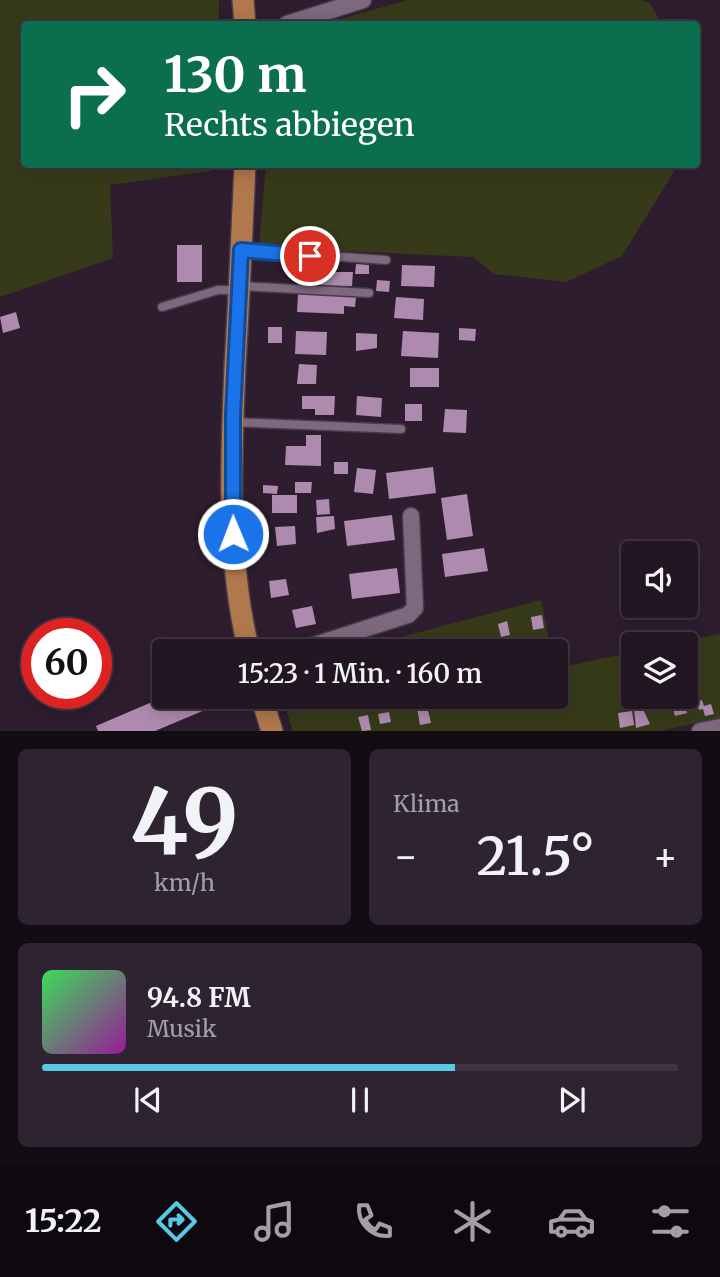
<!DOCTYPE html>
<html lang="de">
<head>
<meta charset="utf-8">
<style>
	body { margin:0; font-family:Merriweather,serif; background:#2e2330; color:#f1f3f6; height:100vh; display:flex; flex-direction:column; font-size:26px; white-space:nowrap }
	* { box-sizing:border-box; margin:0 }
	p { font-size:23px; color:#a29fa6 }
	.icon { flex:none; width:38px; height:38px; fill:none; stroke:currentColor; stroke-width:2; stroke-linecap:round; stroke-linejoin:round }
	.map { position:relative; height:731px; overflow:hidden }
	.drawer { display:flex; flex-direction:column; gap:18px; padding:18px; background:#130c13; flex:1 }
	.drawer>* { flex:none }
	.top-card { position:absolute; left:21px; top:21px; width:679px; height:147px; border-radius:7px; box-shadow:0 4px 18px #0003,0 0 0 2px #3f3541; background:#0b6e4f; color:#fff; overflow:hidden }
	.controls { position:absolute; left:621px; top:541px; display:grid; gap:14px }
	.controls a { display:grid; place-items:center; width:77px; height:77px; border-radius:7px; background:#221623; box-shadow:0 4px 18px #0003,0 0 0 2px #3f3541; font-size:35px }
	.speed { position:absolute; left:21px; top:618px; display:flex; gap:14px; font-size:35px; font-weight:700; text-align:center }
	.speed>* { display:grid; place-content:center; width:91px; height:91px; border-radius:50%; background:#221623; box-shadow:0 4px 18px #0003,0 0 0 2px #3f3541; line-height:1 }
	.speed .limit { border:10px solid #d22; background:#fff; color:#111 }
	.pin { position:absolute; display:grid; place-items:center; width:60px; height:60px; color:#fff; margin:-30px; border:4px solid #fff; border-radius:50%; box-shadow:0 2px 7px #0007 }
	.me { position:absolute; width:77px; margin:-38px; rotate:359deg; stroke-linejoin:round; filter:drop-shadow(0 0 5px #0008) }
	.turn { display:flex; align-items:center; gap:24px; height:147px; padding:0 28px; font-size:32px }
	.turn .icon { width:91px; height:91px; stroke-width:2.5 }
	.turn b { display:block; font-size:49px; line-height:60px }
	.big { font-size:52px; font-weight:600; line-height:1.1 }
	.drawer .widget { flex:1; display:flex; flex-direction:column; justify-content:center; gap:10px; min-width:0; padding:0 24px; border-radius:10px; background:#2e2330 }
	.drawer .dial { align-items:center; gap:0 }
	.dial b { font-size:91px; line-height:1 }
	.song { display:flex; align-items:center; gap:21px }
	.cover { width:84px; height:84px; border-radius:10px; background:linear-gradient(135deg,hsl(130 70% 55%),hsl(300 70% 35%)) }
	.played { height:7px; border-radius:4px; background:linear-gradient(90deg,#59c8e5 65%,#3f3541 65%) }
	.keys { display:flex; justify-content:space-around; direction:ltr }
	.heat { display:flex; justify-content:space-between; align-items:center; font-size:38px; direction:ltr }
	.drawer .tiles { flex:1; display:grid; gap:18px; grid-template-columns:1fr 1fr }
	.widget:last-child { grid-column:span 2 }
	.trip { position:absolute; left:152px; top:639px; width:416px; height:70px; border-radius:7px; background:#221623; box-shadow:0 4px 18px #0003,0 0 0 2px #3f3541; font-weight:600; line-height:70px; text-align:center }
	.dock { display:flex; height:112px; justify-content:space-around; align-items:center; background:#0e090e; color:#a29fa6 }
	.dock .icon { width:49px; height:49px }
	.dock .active { color:#59c8e5 }
	.dock b { font-size:32px; color:#f1f3f6 }
	.map>svg:first-child { display:block }
	.green { fill:#373a19 }
	.building { fill:#ae8aaf }
	.lines { fill:none; stroke-linecap:round; stroke-linejoin:round }
	.service-casing { stroke:#483a49; stroke-width:11 }
	.minor-casing { stroke:#483a49; stroke-width:19 }
	.primary-casing { stroke:#483a49; stroke-width:24 }
	.service { stroke:#7d687d; stroke-width:8 }
	.minor { stroke:#7d687d; stroke-width:16 }
	.primary { stroke:#b1784c; stroke-width:21 }
	.route-casing { stroke:#114b97; stroke-width:18 }
	.route { stroke:#1a73e8; stroke-width:12 }
</style>
</head>
<body>
<div class="map">
<svg width="720" height="731" viewBox="0 0 720 731">
	<rect width="100%" height="100%" fill="#2e1d2f"/>
	<!-- green -->
	<path class="green" d="M 0,0 L 219,0 L 219,24 L 24,24 L 24,164 L 213,165 L 211,171 L 110,185 L 113,258 L 0,297 Z
		M 408,0 L 641,0 L 650,3 L 661,24 L 322,24 Z
		M 266,164 L 678,164 L 678,165 L 622,256 L 566,282 L 494,274 L 473,257 L 259,247 Z
		M 541,600 L 551,651 L 348,651 Z
		M 720,634 L 720,718 L 659,731 L 293,731 L 282,697 L 556,696 L 557,668 L 633,652 L 634,696 L 686,696 L 686,644 L 670,644 Z"/>
	<!-- building -->
	<path class="building" d="M 177,245 L 202,245 L 202,282 L 177,282 Z
		M 303,261 L 319,262 L 319,272 L 353,272 L 352,286 L 302,285 Z
		M 356,264 L 369,265 L 369,274 L 355,274 Z
		M 402,265 L 435,266 L 434,287 L 401,286 Z
		M 377,280 L 390,281 L 389,292 L 376,291 Z
		M 298,294 L 356,297 L 355,307 L 344,306 L 344,314 L 297,312 Z
		M 396,297 L 424,299 L 423,320 L 394,318 Z
		M 16,312 L 20,328 L 3,333 L 0,317 Z
		M 268,327 L 282,327 L 282,343 L 268,343 Z
		M 459,328 L 476,329 L 475,341 L 459,340 Z
		M 296,331 L 327,332 L 326,355 L 295,354 Z
		M 403,331 L 439,333 L 438,358 L 401,356 Z
		M 356,333 L 377,334 L 377,348 L 356,351 Z
		M 299,364 L 317,365 L 316,384 L 297,384 Z
		M 410,368 L 439,368 L 439,387 L 410,387 Z
		M 302,396 L 335,396 L 334,415 L 315,415 L 315,409 L 302,409 Z
		M 357,396 L 382,398 L 381,417 L 356,415 Z
		M 405,404 L 422,404 L 422,421 L 405,421 Z
		M 445,409 L 467,410 L 466,433 L 443,432 Z
		M 306,435 L 321,435 L 321,466 L 285,465 L 286,446 L 306,446 Z
		M 334,462 L 348,462 L 348,474 L 334,474 Z
		M 433,467 L 436,493 L 389,499 L 386,473 Z
		M 357,468 L 376,470 L 373,494 L 354,492 Z
		M 295,482 L 312,482 L 311,493 L 295,493 Z
		M 263,485 L 278,486 L 277,494 L 263,493 Z
		M 467,494 L 473,536 L 447,540 L 441,498 Z
		M 272,495 L 297,495 L 297,513 L 272,513 Z
		M 329,499 L 330,514 L 317,515 L 316,500 Z
		M 392,515 L 395,540 L 347,546 L 344,521 Z
		M 334,516 L 335,529 L 317,533 L 316,517 Z
		M 295,526 L 296,544 L 277,546 L 275,527 Z
		M 484,548 L 488,571 L 445,577 L 442,554 Z
		M 397,568 L 400,593 L 352,599 L 349,574 Z
		M 286,579 L 289,595 L 271,598 L 269,581 Z
		M 312,606 L 316,624 L 296,628 L 292,610 Z
		M 542,615 L 544,628 L 533,630 L 531,617 Z
		M 507,621 L 510,635 L 501,637 L 498,624 Z
		M 469,638 L 473,647 L 466,650 L 462,641 Z
		M 448,639 L 452,651 L 441,651 L 438,642 Z
		M 166,696 L 199,696 L 205,710 L 155,731 L 98,731 L 96,726 Z
		M 683,698 L 687,713 L 675,716 L 671,701 Z
		M 702,700 L 704,706 L 711,704 L 714,714 L 705,716 L 703,709 L 699,710 L 697,702 Z
		M 427,706 L 431,723 L 420,725 L 417,708 Z
		M 642,707 L 650,724 L 636,728 L 634,709 Z
		M 632,711 L 634,725 L 620,728 L 618,713 Z
		M 389,712 L 391,722 L 380,724 L 378,714 Z
		M 368,715 L 371,730 L 362,731 L 358,717 Z"/>
	<g class="lines">
		<!-- service casing -->
		<g class="service-casing">
			<path id="service" d="M 244,250 L 386,260
				M 242,286 L 369,293
				M 162,307 L 218,290 L 236,290
				M 233,422 L 401,429"/>
		</g>
		<!-- minor casing -->
		<g class="minor-casing">
			<path id="minor" d="M 287,24 L 363,0
				M 296,651 L 408,615 L 415,608 L 411,516
				M 700,731 L 720,727"/>
		</g>
		<!-- primary casing -->
		<g class="primary-casing">
			<path id="primary" d="M 243,0 L 245,24
				M 245,164 C 242,232 239,299 235,366 C 231,461 226,558 249,651
				M 261,696 L 272,731"/>
		</g>
		<!-- service -->
		<use href="#service" class="service"/>
		<!-- minor -->
		<use href="#minor" class="minor"/>
		<!-- primary -->
		<use href="#primary" class="primary"/>
	</g>
	<g class="lines">
		<!-- route casing -->
		<g class="route-casing">
			<path id="route" d="M 233,534 L 233,415 L 241,250 L 310,256"/>
		</g>
		<!-- route -->
		<use href="#route" class="route"/>
	</g>
</svg>
<div class="controls">
<a><svg class="icon" aria-label="sound" viewBox="0 0 24 24"><path d="M4 9h4l5-4v14l-5-4H4zM17 9q2 3 0 6"/></svg></a>
<a><svg class="icon" aria-label="layers" viewBox="0 0 24 24"><path d="M12 4l9 5-9 5-9-5zM3 14l9 5 9-5"/></svg></a>
</div>
<div class="speed"><div class="limit">60</div></div>
<div class="pin" style="left:310px;top:256px;background:#d93025"><svg class="icon" aria-label="arrive" viewBox="0 0 24 24"><path d="M6 21V4h12l-3 4 3 4H6"/></svg></div>
<svg class="me" style="left:233px;top:534px" viewBox="-20 -20 40 40"><circle r="17" fill="#1a73e8" stroke="#fff" stroke-width="3"/><path d="M0-11L8 9 0 5-8 9z" fill="#fff"/></svg>
<div class="trip">15:23 · 1 Min. · 160 m</div>
<div class="top-card">
<div class="turn"><svg class="icon" aria-label="right" viewBox="0 0 24 24"><path d="M7 20v-9h11M14 6l5 5-5 5"/></svg><div><b>130 m</b>Rechts abbiegen</div></div>
</div>
</div>
<section class="drawer">
<div class="tiles">
<div class="widget dial"><b>49</b><p>km/h</p></div>
<div class="widget"><p>Klima</p>
<div class="heat"><a>−</a><b class="big">21.5°</b><a>+</a></div>
</div>
<div class="widget">
<div class="song"><i class="cover"></i><div><b>94.8 FM</b><p>Musik</p></div></div>
<div class="played"></div>
<div class="keys"><svg class="icon" aria-label="previous" viewBox="0 0 24 24"><path d="M18 5L8 12l10 7zM5 5v14"/></svg><svg class="icon" aria-label="pause" viewBox="0 0 24 24"><path d="M8 5v14M16 5v14"/></svg><svg class="icon" aria-label="next" viewBox="0 0 24 24"><path d="M6 5l10 7-10 7zM19 5v14"/></svg></div>
</div>
</div>
</section>
<nav class="dock">
<b>15:22</b>
<svg class="icon active" aria-label="directions" viewBox="0 0 24 24"><path d="M12 3l9 9-9 9-9-9zM9 14v-3h6M13 9l2 2-2 2"/></svg>
<svg class="icon" aria-label="music" viewBox="0 0 24 24"><path d="M9 18V5l10-2v13"/><circle cx="6" cy="18" r="3"/><circle cx="16" cy="16" r="3"/></svg>
<svg class="icon" aria-label="phone" viewBox="0 0 24 24"><path d="M5 4h4l2 5-3 2q2 4 5 5l2-3 5 2v4C11 20 4 13 5 4z"/></svg>
<svg class="icon" aria-label="climate" viewBox="0 0 24 24"><path d="M12 3v18M4 7l16 10M4 17L20 7"/></svg>
<svg class="icon" aria-label="car" viewBox="0 0 24 24"><path d="M5 17H2v-5l4-1 3-4h7l3 4 3 1v5h-3M9 17h6M6 11h13"/><circle cx="7" cy="17" r="2"/><circle cx="17" cy="17" r="2"/></svg>
<svg class="icon" aria-label="filters" viewBox="0 0 24 24"><path d="M4 7h16M4 17h16"/><circle cx="9" cy="7" r="2"/><circle cx="15" cy="17" r="2"/></svg>
</nav>
</body>
</html>
